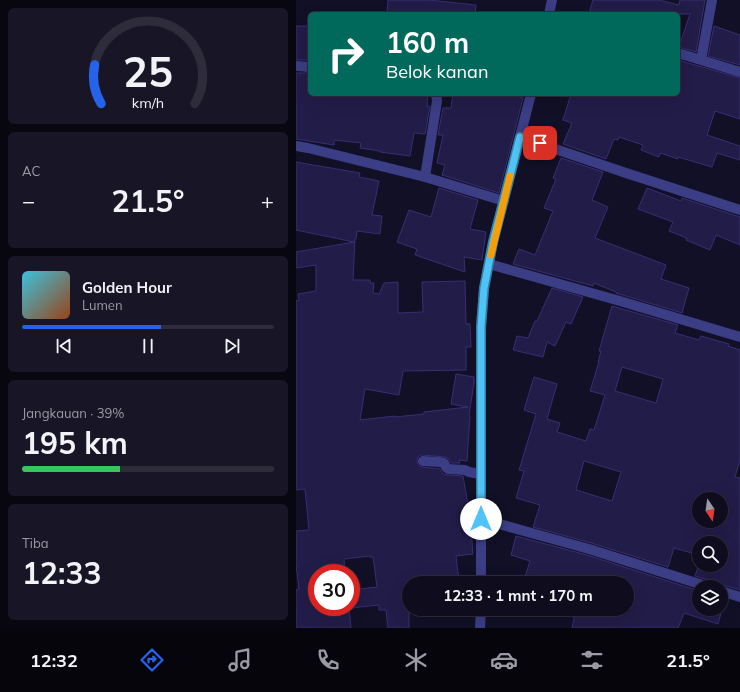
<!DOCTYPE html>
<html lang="id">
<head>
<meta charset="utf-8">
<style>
	body { margin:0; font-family:Mulish,sans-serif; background:#171526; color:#f1f3f6; height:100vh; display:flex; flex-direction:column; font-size:15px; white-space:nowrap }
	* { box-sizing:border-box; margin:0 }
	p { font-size:13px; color:#9b9ba4 }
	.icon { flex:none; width:22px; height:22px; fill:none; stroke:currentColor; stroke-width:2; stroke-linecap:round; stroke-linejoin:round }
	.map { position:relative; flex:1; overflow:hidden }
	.drawer { display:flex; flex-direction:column; gap:8px; padding:8px; background:#080710; width:296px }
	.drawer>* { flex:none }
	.hud { position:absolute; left:12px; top:12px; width:372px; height:84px; border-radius:6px; box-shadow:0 4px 16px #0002,0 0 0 1px #2e2c3b; background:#00695c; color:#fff; overflow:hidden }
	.needle { width:26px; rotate:167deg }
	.controls { position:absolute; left:396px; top:492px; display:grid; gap:8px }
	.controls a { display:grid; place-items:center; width:36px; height:36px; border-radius:50%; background:#0e0c1d; box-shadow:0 4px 16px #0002,0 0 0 1px #2e2c3b; font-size:20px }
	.speed { position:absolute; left:12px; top:564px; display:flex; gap:8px; font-size:20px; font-weight:700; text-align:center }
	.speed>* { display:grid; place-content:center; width:52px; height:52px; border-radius:50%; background:#0e0c1d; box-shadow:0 4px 16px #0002,0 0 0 1px #2e2c3b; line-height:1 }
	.speed .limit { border:6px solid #d22; background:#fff; color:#111 }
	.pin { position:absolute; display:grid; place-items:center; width:34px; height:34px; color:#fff; margin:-17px; border-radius:8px; box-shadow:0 2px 6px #0006 }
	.me { position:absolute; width:44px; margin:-22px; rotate:0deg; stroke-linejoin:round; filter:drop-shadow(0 0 3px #0008) }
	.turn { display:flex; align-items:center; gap:14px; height:84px; padding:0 12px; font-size:18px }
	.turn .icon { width:52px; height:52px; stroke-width:2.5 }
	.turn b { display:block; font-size:28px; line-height:34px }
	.big { font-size:30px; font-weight:700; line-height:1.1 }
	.drawer .tile { flex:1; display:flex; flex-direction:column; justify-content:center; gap:6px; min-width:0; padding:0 14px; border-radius:6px; background:#171526 }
	.drawer .dial { align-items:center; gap:0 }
	.dial svg { height:104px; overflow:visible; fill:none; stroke:#2e2c3b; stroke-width:7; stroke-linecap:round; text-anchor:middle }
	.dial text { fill:#f1f3f6; stroke:none }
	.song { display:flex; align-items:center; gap:12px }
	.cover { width:48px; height:48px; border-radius:6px; background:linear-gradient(135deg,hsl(190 70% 55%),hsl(20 70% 35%)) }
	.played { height:4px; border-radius:2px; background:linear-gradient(90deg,#2563eb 55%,#2e2c3b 55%) }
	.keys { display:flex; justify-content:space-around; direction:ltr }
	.heat { display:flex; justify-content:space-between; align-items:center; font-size:22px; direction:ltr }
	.charge { height:6px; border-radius:3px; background:linear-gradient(90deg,#34c759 39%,#2e2c3b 0) }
	.trip { position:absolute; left:106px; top:576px; width:232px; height:40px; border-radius:20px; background:#0e0c1d; box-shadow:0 4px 16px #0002,0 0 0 1px #2e2c3b; font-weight:700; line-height:40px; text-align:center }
	.dock { display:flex; height:64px; justify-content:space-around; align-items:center; background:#06050c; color:#9b9ba4 }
	.dock .icon { width:28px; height:28px }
	.dock .active { color:#2563eb }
	.dock b { font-size:18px; color:#f1f3f6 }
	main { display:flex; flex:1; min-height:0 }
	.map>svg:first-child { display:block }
	.building { fill:#221c48; stroke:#382e73; fill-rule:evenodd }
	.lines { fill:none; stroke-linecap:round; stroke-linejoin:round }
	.street { stroke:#3b3d85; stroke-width:10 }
	.route-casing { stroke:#337fa1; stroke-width:10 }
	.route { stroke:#4fc3f7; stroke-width:7 }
	.slow { stroke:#f59e0b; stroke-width:7 }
</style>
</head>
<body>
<main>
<section class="drawer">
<div class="tile dial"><svg viewBox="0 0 100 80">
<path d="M14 69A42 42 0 1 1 86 69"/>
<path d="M14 69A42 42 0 0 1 9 39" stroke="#2563eb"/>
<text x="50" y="56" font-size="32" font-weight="700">25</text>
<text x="50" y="72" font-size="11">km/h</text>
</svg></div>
<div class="tile"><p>AC</p>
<div class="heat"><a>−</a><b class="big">21.5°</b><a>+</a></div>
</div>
<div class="tile">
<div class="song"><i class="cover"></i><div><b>Golden Hour</b><p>Lumen</p></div></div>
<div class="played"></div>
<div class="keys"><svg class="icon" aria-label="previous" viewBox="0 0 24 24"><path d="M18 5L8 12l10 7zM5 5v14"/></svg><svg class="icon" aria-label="pause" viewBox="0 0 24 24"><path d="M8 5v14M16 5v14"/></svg><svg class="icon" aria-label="next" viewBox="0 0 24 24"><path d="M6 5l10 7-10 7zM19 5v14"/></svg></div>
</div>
<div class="tile"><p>Jangkauan · 39%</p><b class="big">195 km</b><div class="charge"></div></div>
<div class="tile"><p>Tiba</p><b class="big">12:33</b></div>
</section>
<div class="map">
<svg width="444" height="628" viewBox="0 0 444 628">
	<rect width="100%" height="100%" fill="#121027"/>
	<!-- building -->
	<path class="building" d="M 92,0 L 133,0 L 180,5 L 179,14 L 91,14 Z
		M 297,0 L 363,0 L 383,5 L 384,0 L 409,0 L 400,52 L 383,47 L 394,14 L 293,14 Z
		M 0,26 L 14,26 L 14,60 L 0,60 Z
		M 418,26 L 444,35 L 444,65 L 412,56 Z
		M 382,60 L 444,78 L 444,119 L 419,111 L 411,135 L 444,146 L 444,160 L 421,153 L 416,167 L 382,157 L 382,159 L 364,153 L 363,157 L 345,150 L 347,145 L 323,137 L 322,140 L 318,139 L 310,159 L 267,144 L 276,123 L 267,120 L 275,94 L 382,94 Z
		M 0,73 L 14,73 L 14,94 L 132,94 L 131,106 L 134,106 L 129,134 L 118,133 L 114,156 L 84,152 L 84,151 L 64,148 L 65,143 L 38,140 L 38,145 L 0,139 Z
		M 157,94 L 226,94 L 225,98 L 227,98 L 203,193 L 146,175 L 149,165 L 141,163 L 147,135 L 142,135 L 147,108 L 155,108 Z
		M 265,158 L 307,172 L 296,200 L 312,207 L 299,238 L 370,265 L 365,279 L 393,288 L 386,313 L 320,293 L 320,292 L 298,283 L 297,286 L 217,264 L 223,249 L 239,255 L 257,211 L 248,208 L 260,179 L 257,178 Z
		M 0,162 L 64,173 L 63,177 L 83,181 L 76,215 L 86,216 L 84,234 L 61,231 L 60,239 L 59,239 L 57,280 L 74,280 L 74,283 L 78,283 L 77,293 L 83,294 L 88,283 L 102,282 L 102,313 L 127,312 L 126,282 L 169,281 L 170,324 L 174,324 L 175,347 L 170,347 L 170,370 L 107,371 L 103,395 L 69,389 L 64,420 L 99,416 L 99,417 L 128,414 L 128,412 L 172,407 L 155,404 L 160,374 L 178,377 L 178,383 L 173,415 L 174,416 L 171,461 L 163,460 L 164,463 L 155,463 L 152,458 L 149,457 L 127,455 L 124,455 L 122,457 L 121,461 L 123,466 L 126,467 L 144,469 L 147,474 L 151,475 L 167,476 L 173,510 L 174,510 L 177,530 L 175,530 L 177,554 L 160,556 L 163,581 L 144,583 L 113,583 L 113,628 L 92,628 L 90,610 L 83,610 L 83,605 L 55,608 L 55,590 L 81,587 L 77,557 L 74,557 L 74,556 L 48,559 L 49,573 L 21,573 L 21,611 L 53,607 L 55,628 L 0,628 L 0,590 L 3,589 L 0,564 L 0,531 L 13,530 L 9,489 L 0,490 L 0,301 L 3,300 L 2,294 L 20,291 L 20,265 L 0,268 L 0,252 L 58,242 L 0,230 Z
		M 143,188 L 182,200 L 174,229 L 190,232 L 186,260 L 168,257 L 169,272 L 119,255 L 121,249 L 101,242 L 113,210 L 135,217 Z
		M 351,188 L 385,201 L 386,198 L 444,217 L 444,245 L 420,235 L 414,250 L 390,240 L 391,238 L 373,231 L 377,222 L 342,209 Z
		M 256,288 L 287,297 L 275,324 L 270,322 L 259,346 L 251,342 L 247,357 L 217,350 L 221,336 L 232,338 L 239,321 L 241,321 Z
		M 316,306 L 382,325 L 379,333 L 403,340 L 405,336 L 433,344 L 432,346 L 444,350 L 444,460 L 439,477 L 444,478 L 444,590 L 427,585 L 423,585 L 419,587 L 418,583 L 415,581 L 399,576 L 403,564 L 403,565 L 425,565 L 425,543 L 403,543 L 403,555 L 378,548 L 372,567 L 295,543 L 237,527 L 244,505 L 220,498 L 228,471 L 223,470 L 240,414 L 228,410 L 238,377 L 261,384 L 251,419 L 264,423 L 261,432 L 290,441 L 294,429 L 298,430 L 309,395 L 294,391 L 303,362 L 302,362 L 305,351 L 303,351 ZM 326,367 L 367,379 L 360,403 L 319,391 ZM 288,461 L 325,472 L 316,501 L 280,490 ZM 403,499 L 425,499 L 425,521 L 403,521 Z
		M 220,536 L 291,555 L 403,591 L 403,609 L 425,609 L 425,598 L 429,599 L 422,624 L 388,613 L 382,628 L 276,628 L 280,609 L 331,609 L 331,583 L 227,583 L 234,561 L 215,555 Z"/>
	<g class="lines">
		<!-- street -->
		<path class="street" d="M 253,14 L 256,0
			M 382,53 L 444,72
			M 405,60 L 416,0
			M 0,66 L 14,67
			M 224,137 L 330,173 L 444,210
			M 0,146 L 12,148 L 129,177 L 208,201
			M 129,177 L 141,101 L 140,94
			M 193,264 L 324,301 L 444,337
			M 127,461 L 143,462 L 148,463 L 150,467 L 152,469 L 169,470 L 173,472 L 184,474
			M 185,519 L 293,549 L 413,587
			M 185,583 L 185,327 L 188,289 L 197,242 L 235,94
			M 425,591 L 444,597
			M 184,628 L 185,609"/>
	</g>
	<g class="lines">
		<!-- route casing -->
		<g class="route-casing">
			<path id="route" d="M 185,519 L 185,327 L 188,288 L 197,242 L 224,137 L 244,143"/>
		</g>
		<!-- route -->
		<use href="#route" class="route"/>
		<!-- slow -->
		<path class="slow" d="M 195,255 L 214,176"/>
	</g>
</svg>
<div class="controls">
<a><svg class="needle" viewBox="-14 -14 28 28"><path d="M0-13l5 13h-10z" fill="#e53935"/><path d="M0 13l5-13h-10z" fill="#9b9ba4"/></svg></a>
<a><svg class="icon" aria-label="search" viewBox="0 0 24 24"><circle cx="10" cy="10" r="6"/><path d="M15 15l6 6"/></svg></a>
<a><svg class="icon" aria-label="layers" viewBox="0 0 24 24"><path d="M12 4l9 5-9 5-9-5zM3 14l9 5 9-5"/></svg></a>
</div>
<div class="speed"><div class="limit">30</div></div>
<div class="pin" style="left:244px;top:143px;background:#d93025"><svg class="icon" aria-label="arrive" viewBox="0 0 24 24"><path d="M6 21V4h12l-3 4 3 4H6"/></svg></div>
<svg class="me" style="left:185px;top:519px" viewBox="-20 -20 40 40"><circle r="19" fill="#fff"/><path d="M0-13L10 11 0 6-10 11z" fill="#4fc3f7"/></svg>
<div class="trip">12:33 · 1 mnt · 170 m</div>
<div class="hud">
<div class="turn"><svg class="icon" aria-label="right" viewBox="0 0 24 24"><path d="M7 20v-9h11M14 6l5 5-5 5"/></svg><div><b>160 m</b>Belok kanan</div></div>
</div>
</div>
</main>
<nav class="dock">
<b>12:32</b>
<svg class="icon active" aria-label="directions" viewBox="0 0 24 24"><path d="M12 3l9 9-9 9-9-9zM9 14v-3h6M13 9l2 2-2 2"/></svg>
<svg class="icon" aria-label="music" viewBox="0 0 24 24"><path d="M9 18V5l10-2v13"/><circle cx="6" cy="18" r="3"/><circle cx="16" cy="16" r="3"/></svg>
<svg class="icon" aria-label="phone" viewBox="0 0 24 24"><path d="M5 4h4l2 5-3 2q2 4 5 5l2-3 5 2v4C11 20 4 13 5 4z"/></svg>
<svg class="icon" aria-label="climate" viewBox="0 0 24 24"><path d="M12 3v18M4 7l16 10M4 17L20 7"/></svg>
<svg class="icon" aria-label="car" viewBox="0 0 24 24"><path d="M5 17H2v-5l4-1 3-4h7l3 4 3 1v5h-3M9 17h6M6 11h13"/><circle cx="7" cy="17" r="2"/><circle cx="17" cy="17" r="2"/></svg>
<svg class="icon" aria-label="filters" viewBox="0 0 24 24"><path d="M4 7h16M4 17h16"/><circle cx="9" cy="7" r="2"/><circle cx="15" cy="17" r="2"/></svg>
<b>21.5°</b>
</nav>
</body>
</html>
